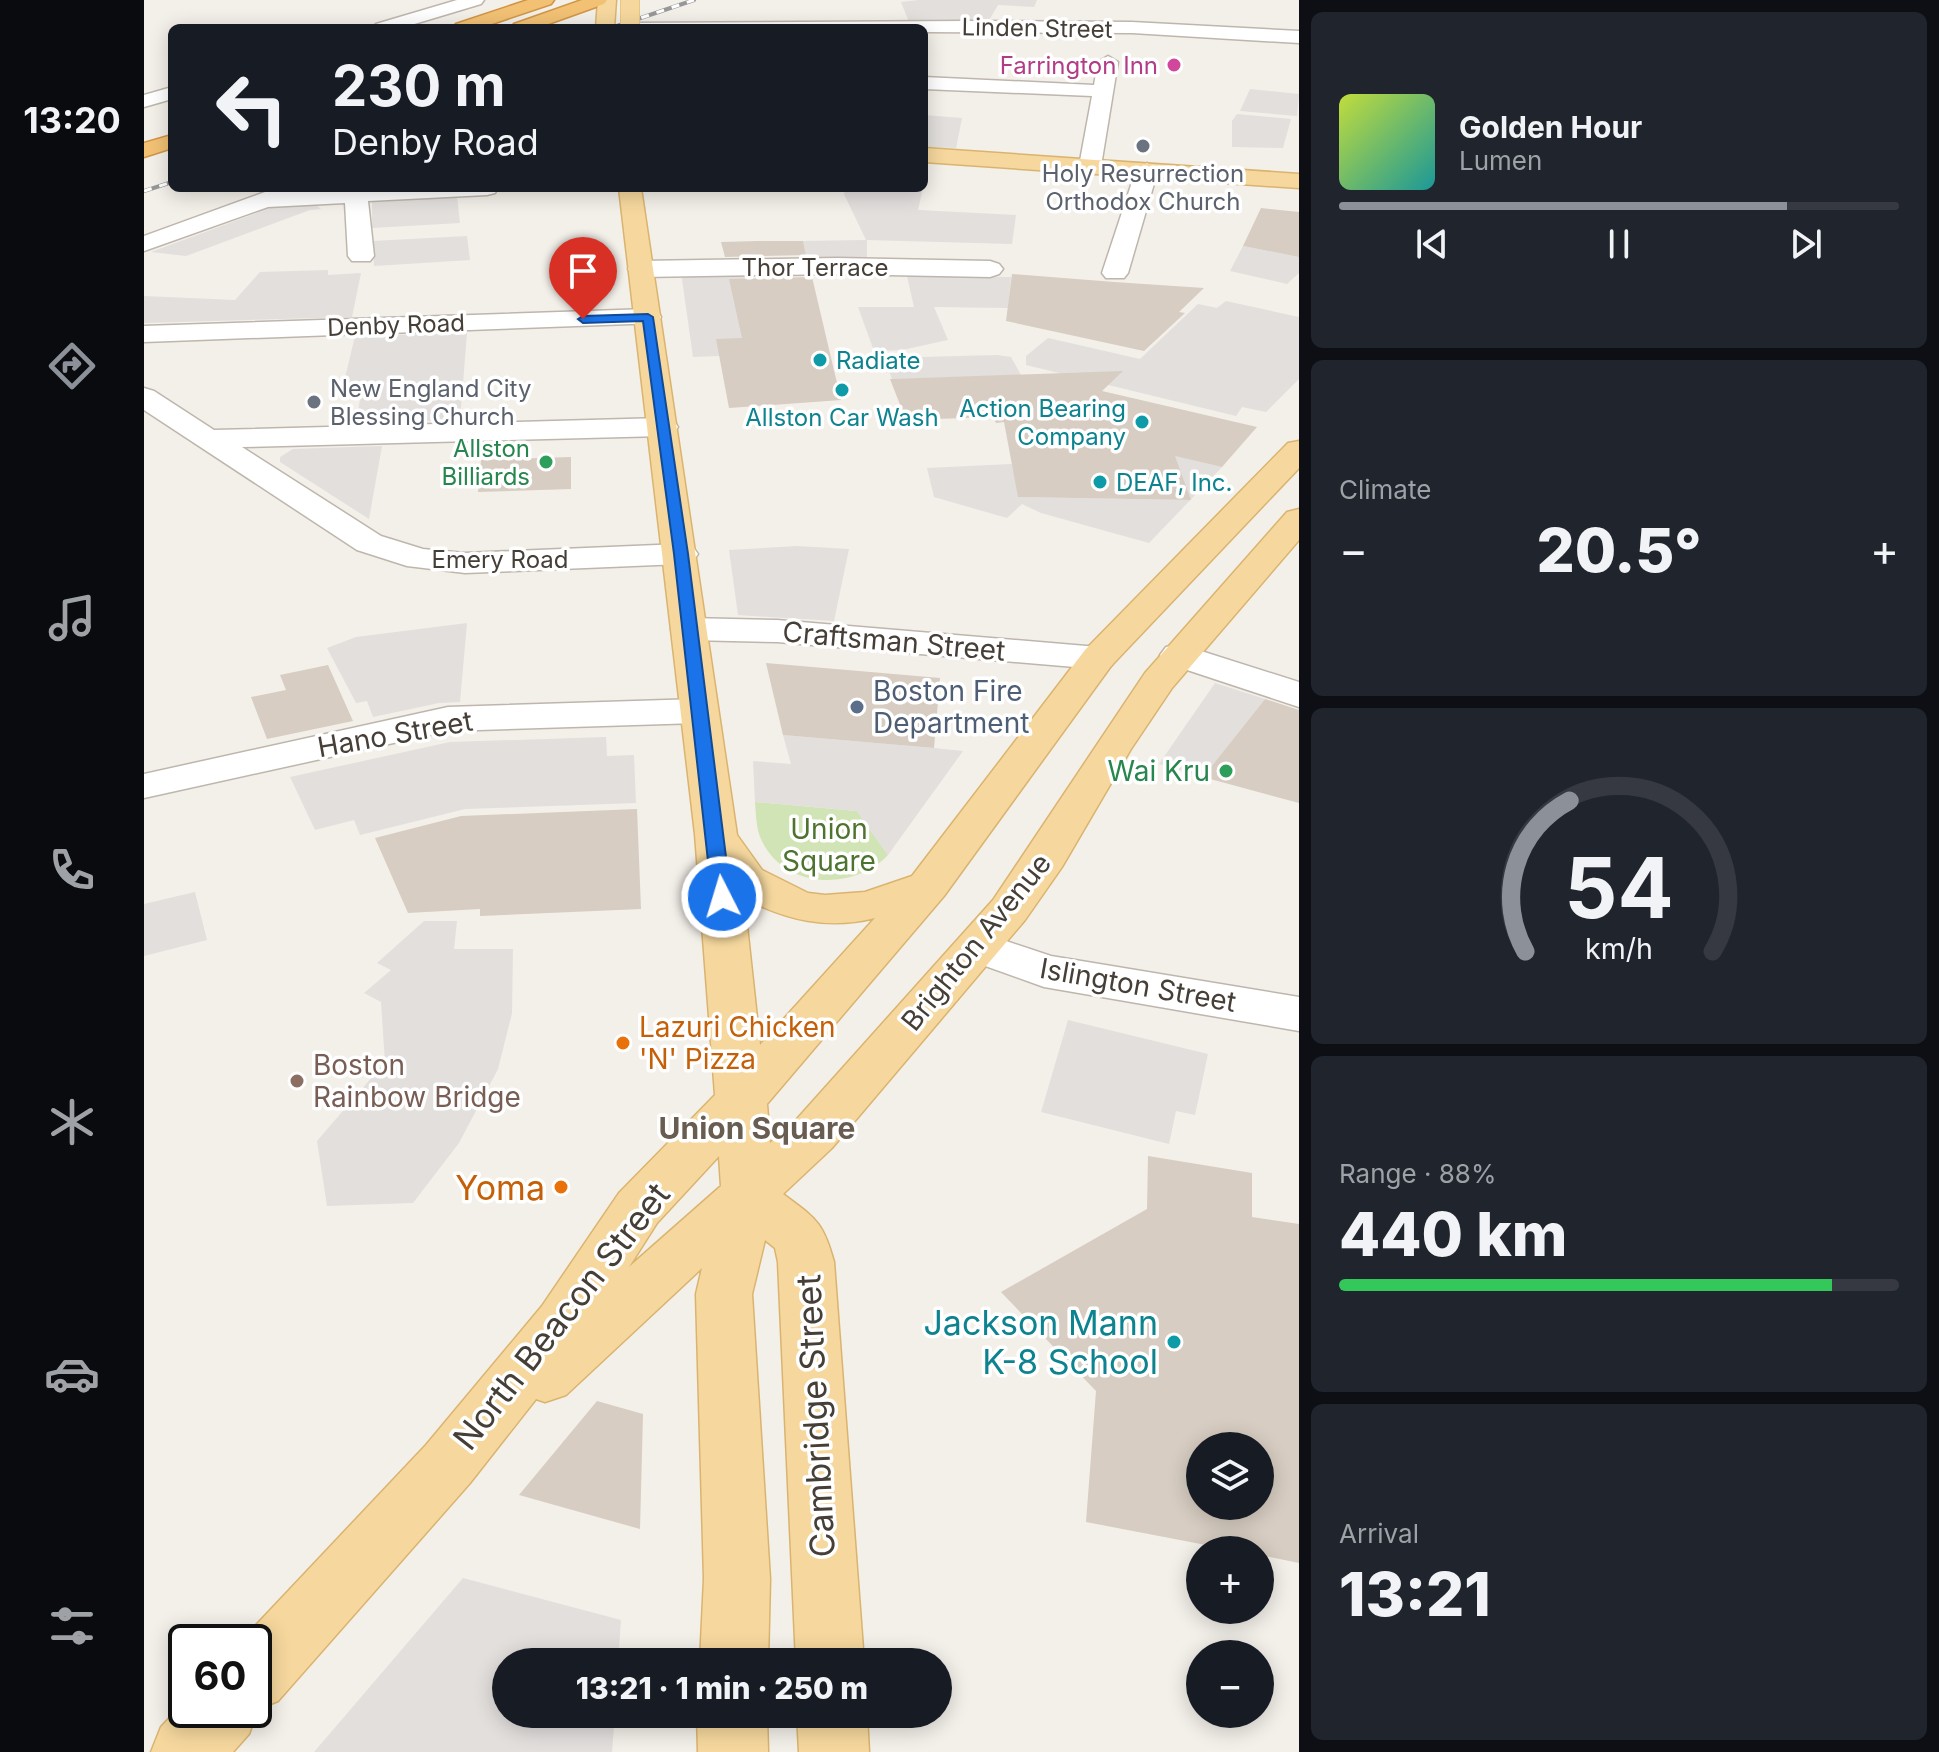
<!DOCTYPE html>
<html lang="en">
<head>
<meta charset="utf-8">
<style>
	body { margin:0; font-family:Inter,sans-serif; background:#20242c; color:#f1f3f6; height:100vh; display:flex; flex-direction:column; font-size:30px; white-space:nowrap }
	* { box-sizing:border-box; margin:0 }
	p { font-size:26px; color:#9ea1a6 }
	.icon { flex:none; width:44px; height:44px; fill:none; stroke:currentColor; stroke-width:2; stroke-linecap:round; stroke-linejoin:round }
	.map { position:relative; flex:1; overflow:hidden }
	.panel { display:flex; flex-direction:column; gap:12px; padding:12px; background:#0d0f14; width:640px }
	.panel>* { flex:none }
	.hud { position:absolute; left:24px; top:24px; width:760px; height:168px; border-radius:12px; box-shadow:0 4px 20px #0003; background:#171b24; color:#f1f3f6; overflow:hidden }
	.buttons { position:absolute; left:1042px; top:1432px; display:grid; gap:16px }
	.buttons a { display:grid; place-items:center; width:88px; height:88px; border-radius:50%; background:#171b24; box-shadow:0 4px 20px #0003; font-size:40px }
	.speed { position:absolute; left:24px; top:1624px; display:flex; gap:16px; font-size:40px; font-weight:700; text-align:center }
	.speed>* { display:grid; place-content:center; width:104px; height:104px; border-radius:50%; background:#171b24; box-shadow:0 4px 20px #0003; line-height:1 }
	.speed .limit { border:4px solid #111; border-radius:12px; background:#fff; color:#111 }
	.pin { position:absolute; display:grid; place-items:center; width:68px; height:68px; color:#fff; margin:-82px -34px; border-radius:50% 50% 50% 0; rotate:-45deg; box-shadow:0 0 8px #0007 }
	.pin .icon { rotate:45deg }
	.me { position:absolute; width:88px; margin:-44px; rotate:355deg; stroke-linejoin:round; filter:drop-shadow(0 0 6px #0008) }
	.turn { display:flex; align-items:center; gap:28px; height:168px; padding:0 32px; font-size:36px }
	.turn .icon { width:104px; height:104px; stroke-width:2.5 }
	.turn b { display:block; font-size:56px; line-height:68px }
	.big { font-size:60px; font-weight:800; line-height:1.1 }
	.panel .card { flex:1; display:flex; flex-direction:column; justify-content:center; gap:12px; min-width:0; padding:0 28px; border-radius:12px; background:#20242c }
	.panel .dial { align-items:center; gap:0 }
	.dial svg { height:208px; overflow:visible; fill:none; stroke:#363941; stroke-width:7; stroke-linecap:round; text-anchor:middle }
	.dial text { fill:#f1f3f6; stroke:none }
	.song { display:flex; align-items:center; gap:24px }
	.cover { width:96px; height:96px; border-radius:12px; background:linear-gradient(135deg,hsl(70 70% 55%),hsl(180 70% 35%)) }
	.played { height:8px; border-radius:4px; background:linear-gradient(90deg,#8c9099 80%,#363941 80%) }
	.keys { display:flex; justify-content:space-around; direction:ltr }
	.heat { display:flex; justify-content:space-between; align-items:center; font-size:44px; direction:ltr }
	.charge { height:12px; border-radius:6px; background:linear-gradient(90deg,#34c759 88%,#363941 0) }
	.trip { position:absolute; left:348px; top:1648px; width:460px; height:80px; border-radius:40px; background:#171b24; box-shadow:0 4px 20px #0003; font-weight:800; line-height:80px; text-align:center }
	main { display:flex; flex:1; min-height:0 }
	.menu { display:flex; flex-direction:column; width:144px; justify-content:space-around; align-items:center; background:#090b0e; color:#9ea1a6 }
	.menu .icon { width:56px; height:56px }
	.menu .current { color:#8c9099 }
	.menu b { font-size:36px; color:#f1f3f6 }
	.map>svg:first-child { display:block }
	.green { fill:#d1e4b5 }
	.parking { fill:#e2dfdd }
	.building { fill:#d7cdc2; fill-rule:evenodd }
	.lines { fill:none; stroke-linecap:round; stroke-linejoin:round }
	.minor-casing { stroke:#beb6ac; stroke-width:3 }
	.major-casing { stroke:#dab46f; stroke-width:3 }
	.highway-casing { stroke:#d19545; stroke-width:3 }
	.minor { fill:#fff; fill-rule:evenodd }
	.major { fill:#f6d89e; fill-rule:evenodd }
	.highway { fill:#f2c174; fill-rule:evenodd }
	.rail-casing { stroke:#979797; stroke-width:4 }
	.rail { stroke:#fff; stroke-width:3; stroke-dasharray:8; stroke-linecap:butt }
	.major-bridge-casing { stroke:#dab46f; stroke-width:20; stroke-linecap:butt }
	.major-bridge { stroke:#f6d89e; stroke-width:19 }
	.route { fill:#1a73e8; stroke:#114b97; stroke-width:2 }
	.hotel-dot { fill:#d1479c; stroke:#fff; stroke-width:3 }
	.worship-dot { fill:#6b7280; stroke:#fff; stroke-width:3 }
	.culture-dot { fill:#0f9aa8; stroke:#fff; stroke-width:3 }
	.leisure-dot { fill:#2e9e5b; stroke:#fff; stroke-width:3 }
	.service-dot { fill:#5c6f8a; stroke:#fff; stroke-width:3 }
	.food-dot { fill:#e8710a; stroke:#fff; stroke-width:3 }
	.education-dot { fill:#8d6e63; stroke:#fff; stroke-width:3 }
	.labels { text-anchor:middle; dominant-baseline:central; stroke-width:7; stroke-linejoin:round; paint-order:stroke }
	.far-street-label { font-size:24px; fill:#463f38; stroke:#fff }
	.far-hotel-label { font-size:24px; fill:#b23c85; stroke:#fff; text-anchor:end }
	.far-worship-label { font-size:24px; fill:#5b616d; stroke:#fff }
	.far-culture-label { font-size:24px; fill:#0d838f; stroke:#fff; text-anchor:start }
	.far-leisure-label { font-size:24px; fill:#27864d; stroke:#fff; text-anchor:end }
	.street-label { font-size:28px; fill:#463f38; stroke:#fff }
	.service-label { font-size:28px; fill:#4e5e75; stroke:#fff; text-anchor:start }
	.leisure-label { font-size:28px; fill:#27864d; stroke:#fff; text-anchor:end }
	.park-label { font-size:28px; fill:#4d732f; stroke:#fff }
	.food-label { font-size:28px; fill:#c56008; stroke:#fff; text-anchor:start }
	.education-label { font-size:28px; fill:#785e54; stroke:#fff; text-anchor:start }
	.neighbourhood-label { font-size:30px; font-weight:bold; fill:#685d50; stroke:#fff }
	.near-food-label { font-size:34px; fill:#c56008; stroke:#fff; text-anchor:end }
	.near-street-label { font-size:34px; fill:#463f38; stroke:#fff }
	.near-culture-label { font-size:34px; fill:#0d838f; stroke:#fff; text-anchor:end }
</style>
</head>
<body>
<main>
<nav class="menu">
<b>13:20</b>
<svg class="icon current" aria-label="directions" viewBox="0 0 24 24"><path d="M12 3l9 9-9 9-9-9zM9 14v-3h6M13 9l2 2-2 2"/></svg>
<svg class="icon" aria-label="music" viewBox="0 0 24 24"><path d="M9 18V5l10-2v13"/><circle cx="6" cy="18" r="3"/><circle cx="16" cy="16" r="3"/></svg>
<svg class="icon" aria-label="phone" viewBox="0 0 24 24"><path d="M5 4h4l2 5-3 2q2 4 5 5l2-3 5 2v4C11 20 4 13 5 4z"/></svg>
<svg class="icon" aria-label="climate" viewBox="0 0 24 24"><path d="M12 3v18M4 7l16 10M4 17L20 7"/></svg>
<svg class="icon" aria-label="car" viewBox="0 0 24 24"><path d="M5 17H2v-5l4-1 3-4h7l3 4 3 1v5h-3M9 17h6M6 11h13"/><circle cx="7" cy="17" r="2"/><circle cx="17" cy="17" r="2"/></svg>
<svg class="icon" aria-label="filters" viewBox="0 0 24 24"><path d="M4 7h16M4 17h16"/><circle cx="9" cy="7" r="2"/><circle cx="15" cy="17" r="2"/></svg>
</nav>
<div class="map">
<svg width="1155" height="1752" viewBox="0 0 1155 1752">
	<rect width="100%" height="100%" fill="#f3efe9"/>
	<!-- green -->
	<path class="green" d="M 611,802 L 713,811 L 744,855 C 710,891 640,890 617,839 C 612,828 612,814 611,802 Z"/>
	<!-- parking -->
	<path class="parking" d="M 775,0 L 893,0 L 890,7 L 854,5 L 844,22 L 765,22 L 757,2 Z
		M 1106,89 L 1155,94 L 1153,116 L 1096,111 Z
		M 1093,114 L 1147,119 L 1139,148 L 1088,147 L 1088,121 Z
		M 780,115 L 818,118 L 812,148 L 780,147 Z
		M 701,188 L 779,188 L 774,210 L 872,215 L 868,244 L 723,240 L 723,266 L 664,265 L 659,241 L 722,240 L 700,194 Z
		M 313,196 L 316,223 L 228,228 L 228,200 Z
		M 170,203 L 177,209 L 166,210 L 42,256 L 7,252 L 132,206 Z
		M 323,236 L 326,260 L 230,266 L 229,241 Z
		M 1099,246 L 1155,257 L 1155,273 L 1143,284 L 1086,271 Z
		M 184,270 L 184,275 L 217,273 L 208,317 L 0,323 L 0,296 L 91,300 L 116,272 Z
		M 537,272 L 608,274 L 608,307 L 598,338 L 575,356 L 549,357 Z
		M 763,276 L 867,277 L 864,308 L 790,307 L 804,340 L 758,350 L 730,351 L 714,307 L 770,307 Z
		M 1082,301 L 1155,317 L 1155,379 L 1122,412 L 1098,407 L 1092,416 L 882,365 L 882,356 L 904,338 L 996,359 L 1054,304 L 1073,308 Z
		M 323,333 L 316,420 L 212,423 L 219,382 L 200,382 L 211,336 Z
		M 853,355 L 867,357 L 877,375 L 748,379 L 740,358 Z
		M 978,443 L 1078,467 L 1005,543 L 897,513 L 878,504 L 863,518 L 790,497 L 783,468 L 868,464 L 875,497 L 1046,500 L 1035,467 L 932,465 Z
		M 238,446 L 225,519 L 136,462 L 136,457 L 149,449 Z
		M 653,546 L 705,549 L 690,621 L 594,615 L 585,550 Z
		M 323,623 L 316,702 L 295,703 L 229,717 L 223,701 L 212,703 L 183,648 L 212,637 Z
		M 1071,683 L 1121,699 L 1059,777 L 1015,764 Z
		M 639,735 L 790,748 L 819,751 L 744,855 L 713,811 L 611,802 L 609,761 L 647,764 Z
		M 462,737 L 463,756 L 490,755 L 492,803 L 321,809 L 216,835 L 210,820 L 171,830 L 146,777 L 306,742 Z
		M 51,892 L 63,940 L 0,956 L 0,904 Z
		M 280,921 L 313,921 L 310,949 L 369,949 L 368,1013 L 354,1069 L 315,1143 L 269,1203 L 183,1206 L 173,1141 L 241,1062 L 237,1002 L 220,993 L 247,970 L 233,963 Z
		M 924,1020 L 1064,1054 L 1051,1115 L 1032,1111 L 1025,1144 L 897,1112 Z
		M 319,1578 L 477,1620 L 474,1662 L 362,1662 L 362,1714 L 471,1714 L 468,1752 L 170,1752 Z"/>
	<!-- building -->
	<path class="building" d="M 1117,208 L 1155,212 L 1155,257 L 1099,246 Z
		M 615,241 L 659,241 L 662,255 L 581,257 L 577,242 Z
		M 868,274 L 970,282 L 1060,288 L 1035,312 L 1041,313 L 1000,351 L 862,321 Z
		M 668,277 L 697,400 L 585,408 L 572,339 L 598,338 L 585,279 Z
		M 979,371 L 958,391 L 1113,427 L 1078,467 L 1031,456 L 1047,500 L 874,497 L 860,422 L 852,423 L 849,417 L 762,420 L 746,379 Z
		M 427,457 L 427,489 L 334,492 L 337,460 Z
		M 622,663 L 796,678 L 790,748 L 639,735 Z
		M 184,665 L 209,721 L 123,739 L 107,697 L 142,690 L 136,675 Z
		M 1121,699 L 1155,710 L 1155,803 L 1059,777 Z
		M 493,809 L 497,909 L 336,916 L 336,909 L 264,913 L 231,838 L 317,816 Z
		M 1004,1156 L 1108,1173 L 1108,1217 L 1155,1224 L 1155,1563 L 1116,1555 L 1116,1550 L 1088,1550 L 942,1522 L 952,1391 L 857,1292 L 1003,1209 ZM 1056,1446 L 1116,1446 L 1116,1506 L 1056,1506 Z
		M 453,1401 L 499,1414 L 496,1529 L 375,1495 Z"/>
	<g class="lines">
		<!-- minor casing -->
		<g class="minor-casing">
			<path id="minor" d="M 313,0 L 340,0 L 337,4 L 257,28 L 229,28 L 232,24 Z
				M 821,21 L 988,22 L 1155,31 L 1155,43 L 988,33 L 780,32 L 780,28 L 477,28 L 486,23 Z
				M 964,56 L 974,62 L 957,166 L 946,173 L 935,166 L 948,96 L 780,89 L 780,77 L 950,85 L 954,62 Z
				M 28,87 L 28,99 L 0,107 L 0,95 Z
				M 1003,163 L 1014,170 L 984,273 L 980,278 L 962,278 L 958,273 L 992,170 Z
				M 132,188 L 158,188 L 159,191 L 354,188 L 351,193 L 343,195 L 224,201 L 230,256 L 226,261 L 208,261 L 204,256 L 201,203 L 124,207 L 0,251 L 0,236 Z
				M 693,258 L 846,261 L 855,264 L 859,269 L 855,274 L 846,277 L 693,274 L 497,277 L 488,274 L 484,269 L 488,264 L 497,261 Z
				M 504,309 L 514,311 L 517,317 L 514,323 L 0,342 L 0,326 Z
				M 0,388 L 10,391 L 70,430 L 519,418 L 530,421 L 534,427 L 530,433 L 519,436 L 98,447 L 237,536 L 279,549 L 321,553 L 537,544 L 549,547 L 554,554 L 549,561 L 537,564 L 321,573 L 263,566 L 213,550 L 0,410 Z
				M 545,618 L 633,620 L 954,647 L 967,650 L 973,658 L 967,666 L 954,669 L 633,642 L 545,640 L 532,637 L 527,629 L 532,621 Z
				M 1035,644 L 1155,682 L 1155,707 L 1022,663 L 1016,655 L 1022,647 Z
				M 554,699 L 568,703 L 573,711 L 568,719 L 554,723 L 304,731 L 0,798 L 0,774 L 304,707 Z
				M 835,932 L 907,956 L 1155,997 L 1155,1031 L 900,987 L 819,958 L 812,947 L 819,936 Z"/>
		</g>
		<!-- major casing -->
		<g class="major-casing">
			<path id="major" d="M 454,0 L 472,0 L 470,28 L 452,28 Z
				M 780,148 L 1155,174 L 1155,188 L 780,162 Z
				M 475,188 L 497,188 L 593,835 L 618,870 L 664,893 L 681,895 L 721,892 L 768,876 L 941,650 L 1144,443 L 1155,441 L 1155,468 L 967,666 L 800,896 L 623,1104 L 626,1143 L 652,1120 L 849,900 L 1001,673 L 1143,512 L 1155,509 L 1155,540 L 1028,688 L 987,749 L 918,867 L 881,920 L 688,1148 L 639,1194 C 671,1218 679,1221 690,1262 L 720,1662 L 652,1662 L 634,1262 L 631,1248 L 621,1240 L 608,1294 L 626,1579 L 624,1662 L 556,1662 L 560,1579 L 552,1294 L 558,1268 L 422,1395 L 401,1402 L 392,1399 L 326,1483 L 134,1701 L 114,1709 L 105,1734 L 89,1752 L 7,1752 L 17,1727 L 42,1700 L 42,1710 L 110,1710 L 110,1642 L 96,1642 L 282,1445 L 398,1306 L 475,1193 L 571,1095 L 551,834 ZM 600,898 C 642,920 684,930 731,918 L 616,1045 ZM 575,1156 L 577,1186 L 485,1267 L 513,1223 Z
				M 553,1714 L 623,1714 L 624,1752 L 554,1752 Z
				M 653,1714 L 723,1714 L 725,1752 L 655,1752 Z"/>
		</g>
		<!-- highway casing -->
		<g class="highway-casing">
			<path id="highway" d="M 384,0 L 410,0 L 407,4 L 336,28 L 309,28 L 312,24 Z
				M 438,0 L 463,0 L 460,4 L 393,28 L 367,28 L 370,24 Z
				M 28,135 L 28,148 L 0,157 L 0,143 Z"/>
		</g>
		<!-- minor -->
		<use href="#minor" class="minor"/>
		<!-- major -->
		<use href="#major" class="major"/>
		<!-- highway -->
		<use href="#highway" class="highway"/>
		<!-- rail casing -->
		<g class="rail-casing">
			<path id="rail" d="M 467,28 L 550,0
				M 0,191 L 28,182"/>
		</g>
		<!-- rail -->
		<use href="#rail" class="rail"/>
		<!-- major-bridge casing -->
		<g class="major-bridge-casing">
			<path id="major-bridge" d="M 486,0 L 486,28"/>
		</g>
		<!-- major-bridge -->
		<use href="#major-bridge" class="major-bridge"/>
	</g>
	<!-- route -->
	<path class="route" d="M 504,314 L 509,317 L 544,554 L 587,897 L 578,902 L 568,897 L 530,554 L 499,321 L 439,323 L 434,319 L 439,316 Z"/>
	<!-- markers -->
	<circle class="hotel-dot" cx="1030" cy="65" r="8"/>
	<g class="worship-dot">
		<circle cx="999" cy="146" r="8"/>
		<circle cx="170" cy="402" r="8"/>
	</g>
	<g class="culture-dot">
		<circle cx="676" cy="360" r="8"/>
		<circle cx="698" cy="390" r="8"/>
		<circle cx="998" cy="422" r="8"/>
		<circle cx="956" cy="482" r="8"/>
		<circle cx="1030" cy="1342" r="8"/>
	</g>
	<g class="leisure-dot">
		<circle cx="402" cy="462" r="8"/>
		<circle cx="1082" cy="771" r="8"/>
	</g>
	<circle class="service-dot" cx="713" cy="707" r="8"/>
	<g class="food-dot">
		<circle cx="479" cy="1043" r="8"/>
		<circle cx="417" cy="1187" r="8"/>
	</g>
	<circle class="education-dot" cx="153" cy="1081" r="8"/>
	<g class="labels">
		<!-- far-street labels -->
		<g class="far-street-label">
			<text transform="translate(893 28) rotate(1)">Linden Street</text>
			<text x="671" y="267">Thor Terrace</text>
			<text transform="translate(252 325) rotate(-2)">Denby Road</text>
			<text x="356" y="559">Emery Road</text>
		</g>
		<!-- far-hotel labels -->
		<g class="far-hotel-label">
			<text x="1014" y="65">Farrington Inn</text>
		</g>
		<!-- far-worship labels -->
		<g class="far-worship-label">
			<text x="999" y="173">Holy Resurrection<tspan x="999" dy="28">Orthodox Church</tspan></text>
			<text x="186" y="388" text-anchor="start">New England City<tspan x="186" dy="28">Blessing Church</tspan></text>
		</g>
		<!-- far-culture labels -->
		<g class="far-culture-label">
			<text x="692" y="360">Radiate</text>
			<text x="982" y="408" text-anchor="end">Action Bearing<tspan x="982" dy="28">Company</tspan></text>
			<text x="698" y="417" text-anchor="middle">Allston Car Wash</text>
			<text x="972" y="482">DEAF, Inc.</text>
		</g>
		<!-- far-leisure labels -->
		<g class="far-leisure-label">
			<text x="386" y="448">Allston<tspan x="386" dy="28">Billiards</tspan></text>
		</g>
		<!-- street labels -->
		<g class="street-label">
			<text transform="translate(750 641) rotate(5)">Craftsman Street</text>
			<text transform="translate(251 734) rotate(-10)">Hano Street</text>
			<text transform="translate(832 942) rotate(-51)">Brighton Avenue</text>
			<text transform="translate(994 985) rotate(10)">Islington Street</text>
		</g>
		<!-- service labels -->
		<g class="service-label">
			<text x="729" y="691">Boston Fire<tspan x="729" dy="32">Department</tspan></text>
		</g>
		<!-- leisure labels -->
		<g class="leisure-label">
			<text x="1066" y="771">Wai Kru</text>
		</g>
		<!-- park labels -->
		<g class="park-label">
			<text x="685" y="829">Union<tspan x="685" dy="32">Square</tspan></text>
		</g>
		<!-- food labels -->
		<g class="food-label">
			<text x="495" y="1027">Lazuri Chicken<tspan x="495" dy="32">'N' Pizza</tspan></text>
		</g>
		<!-- education labels -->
		<g class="education-label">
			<text x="169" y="1065">Boston<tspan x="169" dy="32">Rainbow Bridge</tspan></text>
		</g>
		<!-- neighbourhood labels -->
		<g class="neighbourhood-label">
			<text x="613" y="1128">Union Square</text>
		</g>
		<!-- near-food labels -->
		<g class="near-food-label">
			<text x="401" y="1187">Yoma</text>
		</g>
		<!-- near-street labels -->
		<g class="near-street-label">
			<text transform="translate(417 1316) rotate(-52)">North Beacon Street</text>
			<text transform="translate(671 1416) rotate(-93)">Cambridge Street</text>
		</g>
		<!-- near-culture labels -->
		<g class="near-culture-label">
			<text x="1014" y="1322">Jackson Mann<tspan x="1014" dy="39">K-8 School</tspan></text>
		</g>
	</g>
</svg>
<div class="buttons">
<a><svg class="icon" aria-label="layers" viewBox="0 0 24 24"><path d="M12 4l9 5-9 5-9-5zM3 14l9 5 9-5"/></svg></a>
<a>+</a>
<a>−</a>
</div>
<div class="speed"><div class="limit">60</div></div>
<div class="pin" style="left:439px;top:319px;background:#d93025"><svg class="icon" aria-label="arrive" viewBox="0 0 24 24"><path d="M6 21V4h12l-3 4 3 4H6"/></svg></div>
<svg class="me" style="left:578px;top:897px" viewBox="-20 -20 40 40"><circle r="17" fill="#1a73e8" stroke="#fff" stroke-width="3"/><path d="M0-11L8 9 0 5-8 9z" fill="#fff"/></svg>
<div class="trip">13:21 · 1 min · 250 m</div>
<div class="hud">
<div class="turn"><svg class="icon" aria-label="left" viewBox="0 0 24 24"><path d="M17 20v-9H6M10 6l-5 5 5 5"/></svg><div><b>230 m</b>Denby Road</div></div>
</div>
</div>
<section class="panel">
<div class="card">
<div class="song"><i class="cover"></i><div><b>Golden Hour</b><p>Lumen</p></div></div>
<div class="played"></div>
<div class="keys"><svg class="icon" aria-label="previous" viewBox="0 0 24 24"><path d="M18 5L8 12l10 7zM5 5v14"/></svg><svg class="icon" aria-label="pause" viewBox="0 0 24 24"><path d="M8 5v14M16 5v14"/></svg><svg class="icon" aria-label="next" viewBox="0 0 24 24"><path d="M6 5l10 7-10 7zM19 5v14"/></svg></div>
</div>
<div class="card"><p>Climate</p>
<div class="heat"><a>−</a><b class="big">20.5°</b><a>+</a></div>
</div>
<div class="card dial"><svg viewBox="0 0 100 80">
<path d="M14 69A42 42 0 1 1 86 69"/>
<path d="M14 69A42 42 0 0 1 31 11" stroke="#8c9099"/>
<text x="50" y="56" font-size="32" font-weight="700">54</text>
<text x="50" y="72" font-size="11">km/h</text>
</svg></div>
<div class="card"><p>Range · 88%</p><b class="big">440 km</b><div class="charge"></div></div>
<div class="card"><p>Arrival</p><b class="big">13:21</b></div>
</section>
</main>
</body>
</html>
